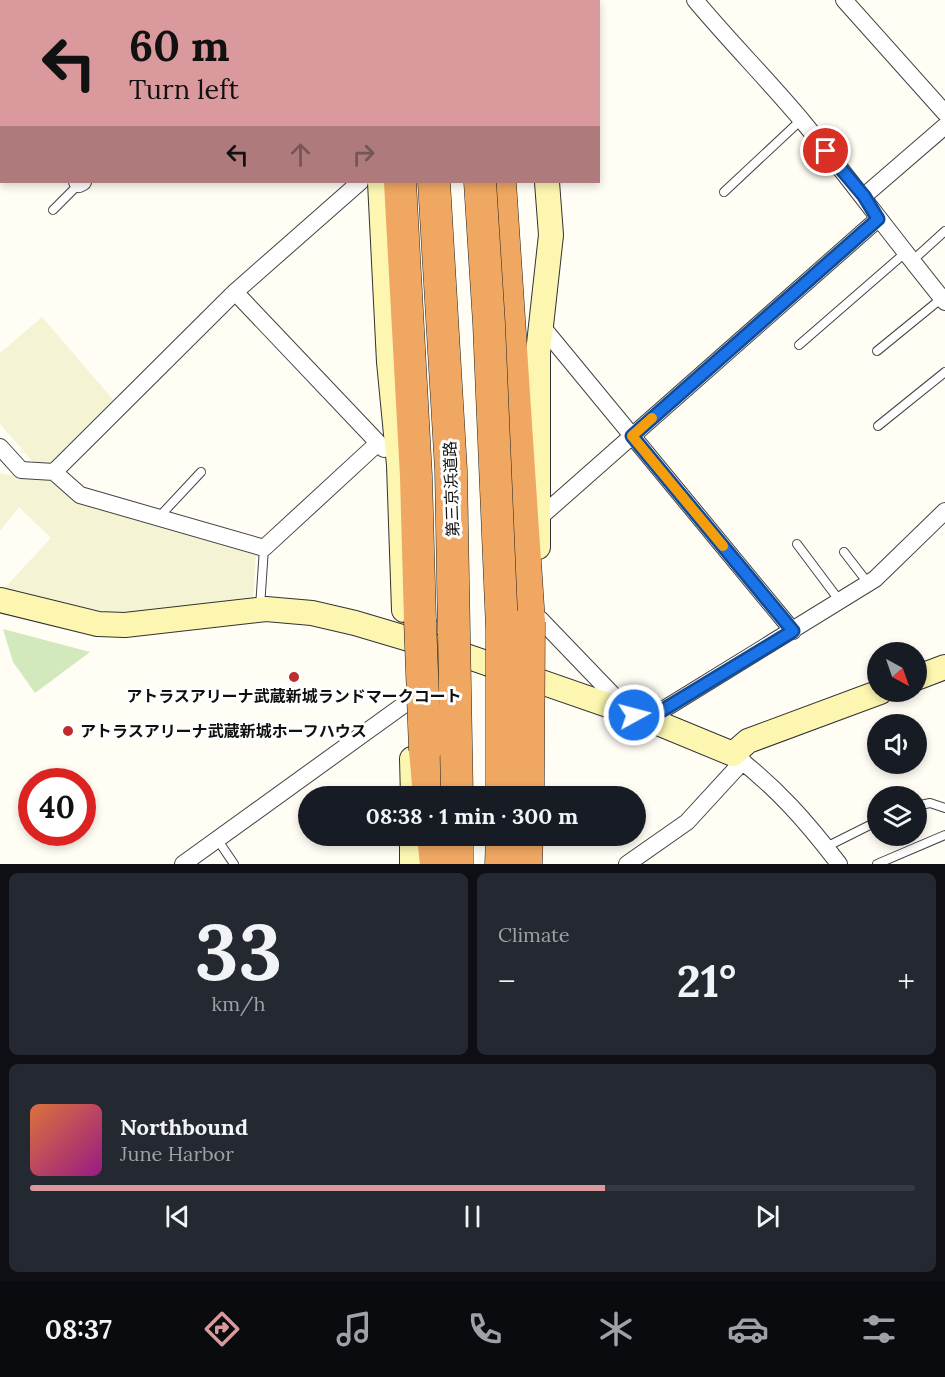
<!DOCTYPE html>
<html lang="en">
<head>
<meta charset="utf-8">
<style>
	body { margin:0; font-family:Lora,"Noto Sans JP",serif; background:#242831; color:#f1f3f6; height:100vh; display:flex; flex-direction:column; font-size:22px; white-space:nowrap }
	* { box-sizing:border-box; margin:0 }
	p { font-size:20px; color:#9ea1a6 }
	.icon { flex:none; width:33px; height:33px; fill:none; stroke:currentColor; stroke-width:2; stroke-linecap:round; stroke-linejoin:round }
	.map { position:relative; height:864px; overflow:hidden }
	.drawer { display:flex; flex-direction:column; gap:9px; padding:9px; background:#0d0f14; flex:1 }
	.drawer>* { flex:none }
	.guide { position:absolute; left:0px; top:0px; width:600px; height:183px; box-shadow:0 3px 9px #0003; background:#da999c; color:#111; overflow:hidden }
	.needle { width:39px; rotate:140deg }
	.buttons { position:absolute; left:867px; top:642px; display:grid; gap:12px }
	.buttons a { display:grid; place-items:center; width:60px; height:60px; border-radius:50%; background:#171b24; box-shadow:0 3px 9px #0003; font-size:30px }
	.speed { position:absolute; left:18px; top:768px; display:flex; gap:12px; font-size:30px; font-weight:700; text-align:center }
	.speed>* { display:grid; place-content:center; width:78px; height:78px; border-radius:50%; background:#171b24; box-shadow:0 3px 9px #0003; line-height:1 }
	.speed .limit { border:9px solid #d22; background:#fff; color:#111 }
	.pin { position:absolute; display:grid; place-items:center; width:51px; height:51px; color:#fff; margin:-26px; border:3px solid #fff; border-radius:50%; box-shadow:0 2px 6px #0007 }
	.me { position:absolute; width:66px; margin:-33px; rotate:83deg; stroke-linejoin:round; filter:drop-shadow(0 0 4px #0008) }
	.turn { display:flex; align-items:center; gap:21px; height:126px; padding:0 30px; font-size:27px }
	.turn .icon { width:78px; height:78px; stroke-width:2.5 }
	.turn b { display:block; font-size:42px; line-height:51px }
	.lanes { display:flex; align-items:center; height:57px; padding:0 30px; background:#0003; justify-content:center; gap:30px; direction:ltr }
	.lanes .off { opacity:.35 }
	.big { font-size:45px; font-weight:700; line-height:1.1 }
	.drawer .tile { flex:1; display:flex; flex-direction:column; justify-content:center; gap:9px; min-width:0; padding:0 21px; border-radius:9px; background:#242831 }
	.drawer .dial { align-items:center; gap:0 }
	.dial b { font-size:78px; line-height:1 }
	.song { display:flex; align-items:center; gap:18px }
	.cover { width:72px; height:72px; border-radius:9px; background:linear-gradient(135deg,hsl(20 70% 55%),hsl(310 70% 35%)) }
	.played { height:6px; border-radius:3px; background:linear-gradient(90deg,#da999c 65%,#363941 65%) }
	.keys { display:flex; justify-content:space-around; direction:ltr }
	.heat { display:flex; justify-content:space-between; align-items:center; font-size:33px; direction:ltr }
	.drawer .tiles { flex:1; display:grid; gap:9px; grid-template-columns:1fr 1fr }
	.tile:last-child { grid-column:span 2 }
	.trip { position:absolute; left:298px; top:786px; width:348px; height:60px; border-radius:30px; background:#171b24; box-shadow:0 3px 9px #0003; font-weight:700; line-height:60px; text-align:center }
	.dock { display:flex; height:96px; justify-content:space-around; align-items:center; background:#090b0e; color:#9ea1a6 }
	.dock .icon { width:42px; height:42px }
	.dock .current { color:#da999c }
	.dock b { font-size:27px; color:#f1f3f6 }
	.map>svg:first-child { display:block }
	.farmland { fill:#f4f3d4 }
	.green { fill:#d2e9bd }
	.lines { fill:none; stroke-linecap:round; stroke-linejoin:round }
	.lane-casing { stroke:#434343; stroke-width:10 }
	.street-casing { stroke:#434343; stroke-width:18 }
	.secondary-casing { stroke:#323232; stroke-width:26 }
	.highway-casing { stroke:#212121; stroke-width:33 }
	.lane { stroke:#fff; stroke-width:8 }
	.street { stroke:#fff; stroke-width:16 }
	.secondary { stroke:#fcf6b1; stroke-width:24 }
	.highway { stroke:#efa761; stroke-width:32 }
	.highway-bridge-casing { stroke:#212121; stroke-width:33; stroke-linecap:butt }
	.highway-bridge { stroke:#efa761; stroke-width:32 }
	.route-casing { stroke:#114b97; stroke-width:15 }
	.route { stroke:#1a73e8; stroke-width:10 }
	.slow { stroke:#f59e0b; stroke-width:10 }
	.poi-dot { fill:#bd2c2e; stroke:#fff; stroke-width:2 }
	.labels { text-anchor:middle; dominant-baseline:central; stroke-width:6; stroke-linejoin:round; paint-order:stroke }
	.street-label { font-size:16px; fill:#101010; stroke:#fff }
	.poi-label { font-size:16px; font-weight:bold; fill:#101010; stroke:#fff }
</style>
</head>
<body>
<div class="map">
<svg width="945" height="864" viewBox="0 0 945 864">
	<rect width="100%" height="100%" fill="#fffdf4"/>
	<!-- farmland -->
	<path class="farmland" d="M 42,317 L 116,403 L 54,463 L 35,464 L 0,424 L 0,353 Z
		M 0,473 L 39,480 L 55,478 L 256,553 L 253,601 L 124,615 L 3,590 L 51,538 L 19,507 L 0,531 Z"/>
	<!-- green -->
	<path class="green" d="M 3,629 L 90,652 L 35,693 L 13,662 Z"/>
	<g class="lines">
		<!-- lane casing -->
		<g class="lane-casing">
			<path id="lane" d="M 724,192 L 801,120
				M 53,210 L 79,184
				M 912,261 L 945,231
				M 799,345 L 905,253
				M 877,351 L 942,298
				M 878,426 L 945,372
				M 159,517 L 201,472
				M 797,544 L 839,600
				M 844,552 L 868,583
				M 260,607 L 264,548
				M 916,806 L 930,803 L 945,808
				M 217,839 L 234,864
				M 826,847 L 878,821
				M 877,864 L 945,835"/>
		</g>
		<!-- street casing -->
		<g class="street-casing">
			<path id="street" d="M 510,0 L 510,2
				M 695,0 C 730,42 769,81 804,123 C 852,182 897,243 945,302
				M 844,0 L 945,113
				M 136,2 L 138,0
				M 560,2 L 561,0
				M 0,126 L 2,124
				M 77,182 L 79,184 L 83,182
				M 864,196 L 945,126
				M 235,292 L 384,449
				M 540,324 L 793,631
				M 0,447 L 21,470 L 54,472 L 80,495 L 264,548 L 378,443
				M 54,472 L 235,292 L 360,182
				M 538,519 L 878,219
				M 540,619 L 614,696 L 621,710
				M 648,719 L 875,579 L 945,511
				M 734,755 C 777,788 806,821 839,864
				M 183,864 L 409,701
				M 627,864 L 687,822 L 743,761"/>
		</g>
		<!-- secondary casing -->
		<g class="secondary-casing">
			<path id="secondary" d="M 251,0 L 252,2
				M 365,0 L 365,2
				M 483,0 L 484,2
				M 380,182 L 389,362 L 399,465 L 404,610
				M 538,547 L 538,353 L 551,235 L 547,182
				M 0,600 L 98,624 L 125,625 L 266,609 L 312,613 L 355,623 L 466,656 L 648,719 L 733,754 L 748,741 L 880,692
				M 916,678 L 945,667
				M 412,759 L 413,796
				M 412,836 L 412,864"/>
		</g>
		<!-- highway casing -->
		<g class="highway-casing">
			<path id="highway" d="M 386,0 L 386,2
				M 466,0 L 467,2
				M 412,2 L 414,0
				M 400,182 L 416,476 L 420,620
				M 500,182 L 529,622
				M 425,750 L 429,796
				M 433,836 L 436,864
				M 457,864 L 457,836
				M 501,864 L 502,836
				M 526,864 L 527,836"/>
		</g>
		<!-- lane -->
		<use href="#lane" class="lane"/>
		<!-- street -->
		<use href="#street" class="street"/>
		<!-- secondary -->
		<use href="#secondary" class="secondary"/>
		<!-- highway -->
		<use href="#highway" class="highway"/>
		<!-- highway-bridge casing -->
		<g class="highway-bridge-casing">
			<path id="highway-bridge" d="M 434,182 L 451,470 L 457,796
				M 480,182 L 489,324 L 502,629 L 502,796
				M 420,620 L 425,750
				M 528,796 L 529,622"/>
		</g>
		<!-- highway-bridge -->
		<use href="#highway-bridge" class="highway-bridge"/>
	</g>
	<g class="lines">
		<!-- route casing -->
		<g class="route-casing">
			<path id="route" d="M 634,715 L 648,719 L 793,631 L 632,436 L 878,219 L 864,196 L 826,151"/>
		</g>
		<!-- route -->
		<use href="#route" class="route"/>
		<!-- slow -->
		<path class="slow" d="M 652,418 L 632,436 L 723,546"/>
	</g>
	<!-- markers -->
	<g class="poi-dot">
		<circle cx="294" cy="677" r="6"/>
		<circle cx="68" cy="731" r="6"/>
	</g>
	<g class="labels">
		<!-- street labels -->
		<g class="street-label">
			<text transform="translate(451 489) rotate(-92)">第三京浜道路</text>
		</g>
		<!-- poi labels -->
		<g class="poi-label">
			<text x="294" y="696">アトラスアリーナ武蔵新城ランドマークコート</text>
			<text x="80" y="731" text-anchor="start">アトラスアリーナ武蔵新城ホーフハウス</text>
		</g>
	</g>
</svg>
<div class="buttons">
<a><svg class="needle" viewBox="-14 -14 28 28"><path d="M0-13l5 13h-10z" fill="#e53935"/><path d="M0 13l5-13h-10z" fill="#9ea1a6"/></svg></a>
<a><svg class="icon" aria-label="sound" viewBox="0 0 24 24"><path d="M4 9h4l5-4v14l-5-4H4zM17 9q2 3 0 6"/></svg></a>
<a><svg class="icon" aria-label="layers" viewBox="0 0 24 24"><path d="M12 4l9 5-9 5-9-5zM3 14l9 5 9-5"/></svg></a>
</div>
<div class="speed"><div class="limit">40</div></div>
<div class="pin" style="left:826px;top:151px;background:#d93025"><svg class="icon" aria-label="arrive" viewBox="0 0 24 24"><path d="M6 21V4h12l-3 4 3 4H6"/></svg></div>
<svg class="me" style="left:634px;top:715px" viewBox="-20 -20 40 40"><circle r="17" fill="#1a73e8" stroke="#fff" stroke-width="3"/><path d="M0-11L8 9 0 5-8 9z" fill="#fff"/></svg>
<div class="trip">08:38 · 1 min · 300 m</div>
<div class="guide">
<div class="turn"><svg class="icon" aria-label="left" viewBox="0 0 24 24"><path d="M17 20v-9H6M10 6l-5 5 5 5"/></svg><div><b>60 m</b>Turn left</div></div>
<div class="lanes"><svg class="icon" aria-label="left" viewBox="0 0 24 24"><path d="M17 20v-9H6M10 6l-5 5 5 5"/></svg><svg class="icon off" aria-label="ahead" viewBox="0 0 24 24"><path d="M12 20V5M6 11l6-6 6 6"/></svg><svg class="icon off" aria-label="right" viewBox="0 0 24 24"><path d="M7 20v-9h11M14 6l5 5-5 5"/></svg></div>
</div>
</div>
<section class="drawer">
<div class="tiles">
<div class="tile dial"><b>33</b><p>km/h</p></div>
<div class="tile"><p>Climate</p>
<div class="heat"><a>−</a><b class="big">21°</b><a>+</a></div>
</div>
<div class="tile">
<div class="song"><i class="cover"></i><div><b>Northbound</b><p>June Harbor</p></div></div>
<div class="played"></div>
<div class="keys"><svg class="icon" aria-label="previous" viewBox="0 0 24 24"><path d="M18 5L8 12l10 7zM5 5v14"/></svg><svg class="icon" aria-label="pause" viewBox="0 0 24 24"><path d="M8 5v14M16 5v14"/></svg><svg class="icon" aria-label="next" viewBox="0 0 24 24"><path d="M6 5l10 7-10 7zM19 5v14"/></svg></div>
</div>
</div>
</section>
<nav class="dock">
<b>08:37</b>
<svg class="icon current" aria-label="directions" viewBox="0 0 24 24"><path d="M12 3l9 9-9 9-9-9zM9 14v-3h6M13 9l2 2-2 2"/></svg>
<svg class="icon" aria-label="music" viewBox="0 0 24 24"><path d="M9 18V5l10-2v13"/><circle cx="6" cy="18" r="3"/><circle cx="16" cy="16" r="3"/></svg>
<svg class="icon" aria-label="phone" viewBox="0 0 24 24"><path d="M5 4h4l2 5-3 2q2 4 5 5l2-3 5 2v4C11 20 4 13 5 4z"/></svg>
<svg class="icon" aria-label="climate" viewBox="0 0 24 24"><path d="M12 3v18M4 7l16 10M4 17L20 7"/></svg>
<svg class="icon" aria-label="car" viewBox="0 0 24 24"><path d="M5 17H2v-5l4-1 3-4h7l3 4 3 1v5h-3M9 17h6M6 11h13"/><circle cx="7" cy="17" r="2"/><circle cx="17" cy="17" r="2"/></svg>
<svg class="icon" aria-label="filters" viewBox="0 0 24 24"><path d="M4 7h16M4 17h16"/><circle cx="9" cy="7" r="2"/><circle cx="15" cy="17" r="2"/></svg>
</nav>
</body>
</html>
